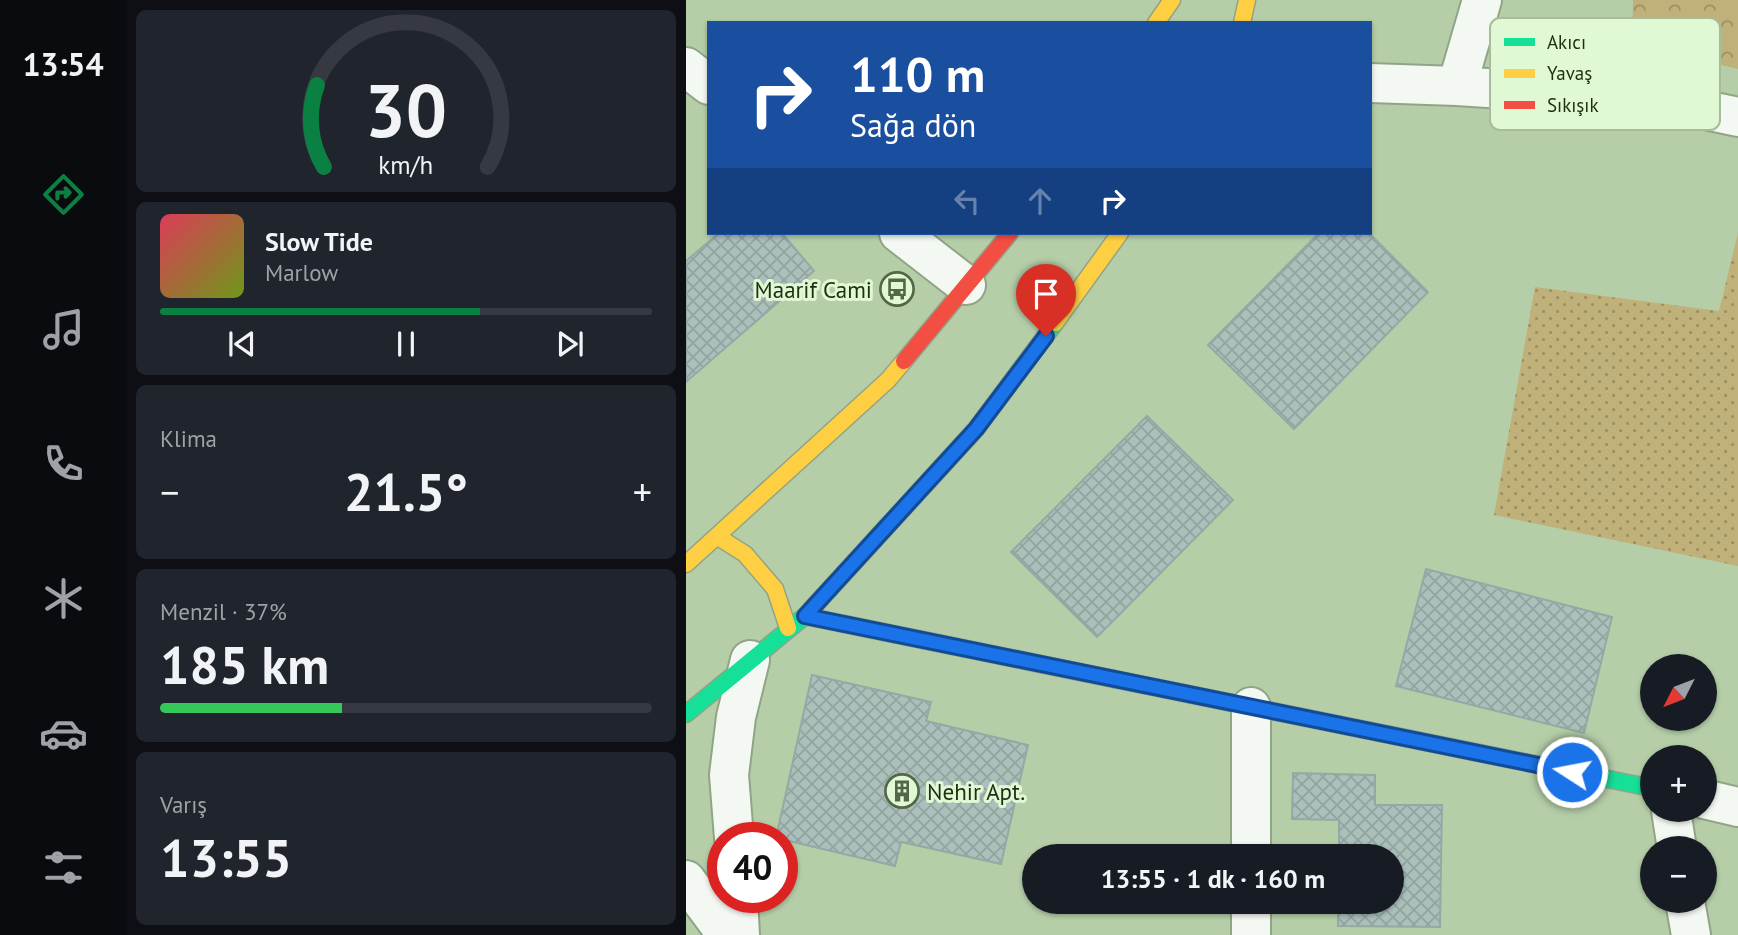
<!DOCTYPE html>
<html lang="tr">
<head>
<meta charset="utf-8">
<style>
	body { margin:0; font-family:"PT Sans",sans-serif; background:#20242c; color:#f1f3f6; height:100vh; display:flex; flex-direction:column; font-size:26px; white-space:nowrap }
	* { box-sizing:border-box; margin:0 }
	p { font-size:23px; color:#9ea1a6 }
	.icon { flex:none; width:38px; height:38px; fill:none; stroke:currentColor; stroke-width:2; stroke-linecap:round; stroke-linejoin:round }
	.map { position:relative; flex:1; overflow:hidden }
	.details { display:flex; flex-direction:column; gap:10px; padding:10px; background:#0d0f14; width:560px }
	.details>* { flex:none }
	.guide { position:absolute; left:21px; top:21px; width:665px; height:214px; border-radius:0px; box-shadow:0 2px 5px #0004; background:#1a4fa0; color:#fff; overflow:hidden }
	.needle { width:46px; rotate:228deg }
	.buttons { position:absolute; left:954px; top:654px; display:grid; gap:14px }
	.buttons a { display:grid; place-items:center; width:77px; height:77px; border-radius:50%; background:#171b24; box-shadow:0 2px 5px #0004; font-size:35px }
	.speed { position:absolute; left:21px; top:822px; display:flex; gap:14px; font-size:35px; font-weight:700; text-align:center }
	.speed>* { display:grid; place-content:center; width:91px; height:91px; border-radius:50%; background:#171b24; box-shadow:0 2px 5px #0004; line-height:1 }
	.speed .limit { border:10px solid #d22; background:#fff; color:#111 }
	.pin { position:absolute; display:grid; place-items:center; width:60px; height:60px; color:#fff; margin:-72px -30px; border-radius:50% 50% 50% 0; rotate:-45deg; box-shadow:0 0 7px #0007 }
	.pin .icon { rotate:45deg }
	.me { position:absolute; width:77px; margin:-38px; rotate:281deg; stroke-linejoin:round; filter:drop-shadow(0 0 5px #0008) }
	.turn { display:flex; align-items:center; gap:24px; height:147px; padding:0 28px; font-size:32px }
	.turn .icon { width:91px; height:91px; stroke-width:2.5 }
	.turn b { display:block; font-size:49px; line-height:60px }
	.lanes { display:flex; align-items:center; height:66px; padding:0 28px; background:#0003; justify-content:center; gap:35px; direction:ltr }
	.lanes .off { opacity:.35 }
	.big { font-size:52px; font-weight:700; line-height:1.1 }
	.details .widget { flex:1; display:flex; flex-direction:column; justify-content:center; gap:10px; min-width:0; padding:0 24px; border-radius:10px; background:#20242c }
	.details .dial { align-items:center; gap:0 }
	.dial svg { height:182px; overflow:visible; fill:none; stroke:#363941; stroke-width:7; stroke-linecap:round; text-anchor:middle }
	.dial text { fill:#f1f3f6; stroke:none }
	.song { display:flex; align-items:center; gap:21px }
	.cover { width:84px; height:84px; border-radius:10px; background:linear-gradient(135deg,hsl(350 70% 55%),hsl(80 70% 35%)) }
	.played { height:7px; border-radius:4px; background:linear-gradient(90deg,#0b8043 65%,#363941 65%) }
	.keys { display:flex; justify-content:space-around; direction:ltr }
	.heat { display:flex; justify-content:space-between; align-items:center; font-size:38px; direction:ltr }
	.charge { height:10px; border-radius:5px; background:linear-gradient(90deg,#34c759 37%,#363941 0) }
	.trip { position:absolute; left:336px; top:844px; width:382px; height:70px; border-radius:35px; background:#171b24; box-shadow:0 2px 5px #0004; font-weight:700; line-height:70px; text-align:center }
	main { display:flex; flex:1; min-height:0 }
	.tab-bar { display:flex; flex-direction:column; width:126px; justify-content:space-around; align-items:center; background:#090b0e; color:#9ea1a6 }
	.tab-bar .icon { width:49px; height:49px }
	.tab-bar .current { color:#0b8043 }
	.tab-bar b { font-size:32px; color:#f1f3f6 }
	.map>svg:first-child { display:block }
	.grass { fill:url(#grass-dots) }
	.park { fill:url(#park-crowns) }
	.building { fill:url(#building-cross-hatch); stroke:#95a9a4; stroke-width:2 }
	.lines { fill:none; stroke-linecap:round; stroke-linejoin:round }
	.street-casing { stroke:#90a486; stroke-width:42 }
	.fast-casing { stroke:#90a486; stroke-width:19 }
	.slow-casing { stroke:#90a486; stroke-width:19 }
	.jam-casing { stroke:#90a486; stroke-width:19 }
	.street { stroke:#f4f8f2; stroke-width:38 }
	.fast { stroke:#16e098; stroke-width:16 }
	.slow { stroke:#ffcf43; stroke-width:16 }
	.jam { stroke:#f24e42; stroke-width:16 }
	.route-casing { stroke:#114b97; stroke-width:18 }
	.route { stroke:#1a73e8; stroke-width:12 }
	.labels { text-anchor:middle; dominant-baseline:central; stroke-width:6; stroke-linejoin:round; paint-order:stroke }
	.poi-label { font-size:23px; fill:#1d2f13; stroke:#e0f8d4; text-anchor:end }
	.key { fill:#e0f8d4; stroke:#a6bc9a; stroke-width:2 }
	.key-label { font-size:19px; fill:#1d2f13 }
</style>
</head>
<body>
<main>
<nav class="tab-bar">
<b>13:54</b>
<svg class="icon current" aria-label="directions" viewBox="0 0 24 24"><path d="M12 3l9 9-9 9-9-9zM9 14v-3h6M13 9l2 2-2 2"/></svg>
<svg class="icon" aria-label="music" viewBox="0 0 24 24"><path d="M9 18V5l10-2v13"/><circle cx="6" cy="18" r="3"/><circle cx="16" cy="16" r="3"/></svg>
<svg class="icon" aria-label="phone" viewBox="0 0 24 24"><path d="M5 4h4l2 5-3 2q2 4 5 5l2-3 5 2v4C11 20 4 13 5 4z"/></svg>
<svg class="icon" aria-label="climate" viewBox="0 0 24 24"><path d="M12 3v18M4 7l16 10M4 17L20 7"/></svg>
<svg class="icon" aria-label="car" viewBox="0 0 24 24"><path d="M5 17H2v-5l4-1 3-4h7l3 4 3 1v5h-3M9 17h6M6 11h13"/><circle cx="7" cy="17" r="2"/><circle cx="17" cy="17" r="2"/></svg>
<svg class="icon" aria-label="filters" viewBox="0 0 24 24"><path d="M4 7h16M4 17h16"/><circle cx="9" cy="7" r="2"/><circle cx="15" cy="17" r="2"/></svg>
</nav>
<section class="details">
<div class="widget dial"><svg viewBox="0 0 100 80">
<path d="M14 69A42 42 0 1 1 86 69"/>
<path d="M14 69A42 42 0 0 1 11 33" stroke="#0b8043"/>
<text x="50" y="56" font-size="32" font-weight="700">30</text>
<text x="50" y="72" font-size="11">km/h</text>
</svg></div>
<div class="widget">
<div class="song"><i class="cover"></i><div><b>Slow Tide</b><p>Marlow</p></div></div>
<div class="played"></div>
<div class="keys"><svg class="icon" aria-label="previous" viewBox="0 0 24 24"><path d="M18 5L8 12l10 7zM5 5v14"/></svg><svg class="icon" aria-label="pause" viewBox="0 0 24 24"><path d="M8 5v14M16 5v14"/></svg><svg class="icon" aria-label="next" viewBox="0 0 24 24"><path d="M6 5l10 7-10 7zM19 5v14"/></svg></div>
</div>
<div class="widget"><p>Klima</p>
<div class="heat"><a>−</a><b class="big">21.5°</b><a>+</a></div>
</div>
<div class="widget"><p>Menzil · 37%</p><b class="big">185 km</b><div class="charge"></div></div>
<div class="widget"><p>Varış</p><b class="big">13:55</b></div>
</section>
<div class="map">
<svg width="1052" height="935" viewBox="0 0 1052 935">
	<defs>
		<pattern id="grass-dots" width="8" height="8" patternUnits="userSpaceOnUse" patternTransform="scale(1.75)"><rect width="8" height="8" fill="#bfb179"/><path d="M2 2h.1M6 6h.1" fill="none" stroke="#9b9062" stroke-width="1.8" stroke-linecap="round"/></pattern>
		<pattern id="park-crowns" width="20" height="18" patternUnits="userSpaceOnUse" patternTransform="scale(1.75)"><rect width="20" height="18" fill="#bfb179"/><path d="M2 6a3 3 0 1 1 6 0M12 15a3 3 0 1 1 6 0" fill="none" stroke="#9b9062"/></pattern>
		<pattern id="building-cross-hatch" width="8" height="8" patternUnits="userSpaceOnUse" patternTransform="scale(1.75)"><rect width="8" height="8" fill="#abbfbb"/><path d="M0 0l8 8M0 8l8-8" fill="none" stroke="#93a4a0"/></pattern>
	</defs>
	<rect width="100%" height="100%" fill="#b5cea8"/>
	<!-- grass -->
	<path class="grass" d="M 1052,233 L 1052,566 L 808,515 L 849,287 L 1033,311 Z"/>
	<!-- park -->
	<path class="park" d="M 947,0 L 1052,0 L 1052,69 L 946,44 Z"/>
	<!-- building -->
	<path class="building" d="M 33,233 L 96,233 L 128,271 L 0,382 L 0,261 Z
		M 633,233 L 683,233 L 742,292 L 608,429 L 522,345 Z
		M 461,416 L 547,500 L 411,637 L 325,552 Z
		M 740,569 L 926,617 L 898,733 L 710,686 Z
		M 126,675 L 245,702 L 240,721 L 342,745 L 315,864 L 215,842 L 209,866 L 90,838 Z
		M 607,773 L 689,775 L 689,805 L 756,805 L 754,927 L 652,926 L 652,901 L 705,901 L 705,856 L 653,856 L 653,820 L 606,819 Z"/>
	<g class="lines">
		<!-- street casing -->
		<g class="street-casing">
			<path id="street" d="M 0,67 L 23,85
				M 684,83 L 771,86 L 967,99 L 1052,117
				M 771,86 L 796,0
				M 213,233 L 280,285
				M 1018,799 L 1052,807
				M 985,810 L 991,849
				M 48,838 L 43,775 L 50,717 L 64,660
				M 565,856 L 565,707
				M 0,880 L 41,935
				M 52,898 L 54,935
				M 999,901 L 1005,935
				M 565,935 L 565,901"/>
		</g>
		<!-- fast casing -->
		<g class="fast-casing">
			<path id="fast" d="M 428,679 L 966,788
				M 0,714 L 119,616 L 290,429 L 369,323"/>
		</g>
		<!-- slow casing -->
		<g class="slow-casing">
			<path id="slow" d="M 470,23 L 486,0
				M 556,23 L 561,0
				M 369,323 L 434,233
				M 32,537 L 59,554 L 89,589 L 102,628
				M 0,564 L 202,380 L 218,361
				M 119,616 L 428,679"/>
		</g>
		<!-- jam casing -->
		<g class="jam-casing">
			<path id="jam" d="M 218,361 L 324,233"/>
		</g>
		<!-- street -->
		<use href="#street" class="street"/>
		<!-- fast -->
		<use href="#fast" class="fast"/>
		<!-- slow -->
		<use href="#slow" class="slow"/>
		<!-- jam -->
		<use href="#jam" class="jam"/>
	</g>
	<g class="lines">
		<!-- route casing -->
		<g class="route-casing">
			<path id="route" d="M 360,336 L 290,429 L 119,616 L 886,772"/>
		</g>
		<!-- route -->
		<use href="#route" class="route"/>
	</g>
	<!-- icons -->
	<defs>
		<g id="bus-ring" transform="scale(1.75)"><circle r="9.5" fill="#e0f8d4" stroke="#526747" stroke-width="1.5"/><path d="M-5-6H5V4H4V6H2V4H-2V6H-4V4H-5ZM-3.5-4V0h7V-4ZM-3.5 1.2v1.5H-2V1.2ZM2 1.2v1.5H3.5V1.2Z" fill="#526747"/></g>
		<g id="building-ring" transform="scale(1.75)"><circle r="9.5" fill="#e0f8d4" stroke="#526747" stroke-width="1.5"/><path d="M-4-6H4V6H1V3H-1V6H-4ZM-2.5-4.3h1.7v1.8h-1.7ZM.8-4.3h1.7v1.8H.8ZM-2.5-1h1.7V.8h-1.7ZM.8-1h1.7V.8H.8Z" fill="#526747"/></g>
	</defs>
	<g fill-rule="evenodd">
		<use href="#bus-ring" x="211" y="289"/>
		<use href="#building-ring" x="216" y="791"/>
	</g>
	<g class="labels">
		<!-- poi labels -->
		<g class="poi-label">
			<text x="186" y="289">Maarif Cami</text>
			<text x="241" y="791" text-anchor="start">Nehir Apt.</text>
		</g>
	</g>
	<!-- legend -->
	<rect x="804" y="18" width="230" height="112" rx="10" class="key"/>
	<rect x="818" y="38" width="31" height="8" fill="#16e098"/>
	<rect x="818" y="69" width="31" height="9" fill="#ffcf43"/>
	<rect x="818" y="101" width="31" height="8" fill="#f24e42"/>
	<g class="key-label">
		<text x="861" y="49">Akıcı</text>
		<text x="861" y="80">Yavaş</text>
		<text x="861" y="112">Sıkışık</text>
	</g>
</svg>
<div class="buttons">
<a><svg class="needle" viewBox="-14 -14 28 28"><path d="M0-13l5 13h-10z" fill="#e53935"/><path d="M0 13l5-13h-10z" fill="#9ea1a6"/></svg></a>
<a>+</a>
<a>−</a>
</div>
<div class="speed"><div class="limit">40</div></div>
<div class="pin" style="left:360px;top:336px;background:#d93025"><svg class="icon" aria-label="arrive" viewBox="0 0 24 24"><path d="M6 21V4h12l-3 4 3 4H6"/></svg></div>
<svg class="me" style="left:886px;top:772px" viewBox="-20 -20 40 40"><circle r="17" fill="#1a73e8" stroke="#fff" stroke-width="3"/><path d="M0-11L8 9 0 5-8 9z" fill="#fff"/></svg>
<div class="trip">13:55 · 1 dk · 160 m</div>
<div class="guide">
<div class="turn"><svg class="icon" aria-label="right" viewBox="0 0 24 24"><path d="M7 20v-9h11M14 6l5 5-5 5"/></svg><div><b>110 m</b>Sağa dön</div></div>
<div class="lanes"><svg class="icon off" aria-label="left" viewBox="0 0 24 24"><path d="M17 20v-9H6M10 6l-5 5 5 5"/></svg><svg class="icon off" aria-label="ahead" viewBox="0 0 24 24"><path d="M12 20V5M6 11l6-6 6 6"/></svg><svg class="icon" aria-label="right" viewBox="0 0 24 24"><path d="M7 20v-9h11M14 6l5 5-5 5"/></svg></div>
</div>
</div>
</main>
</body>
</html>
